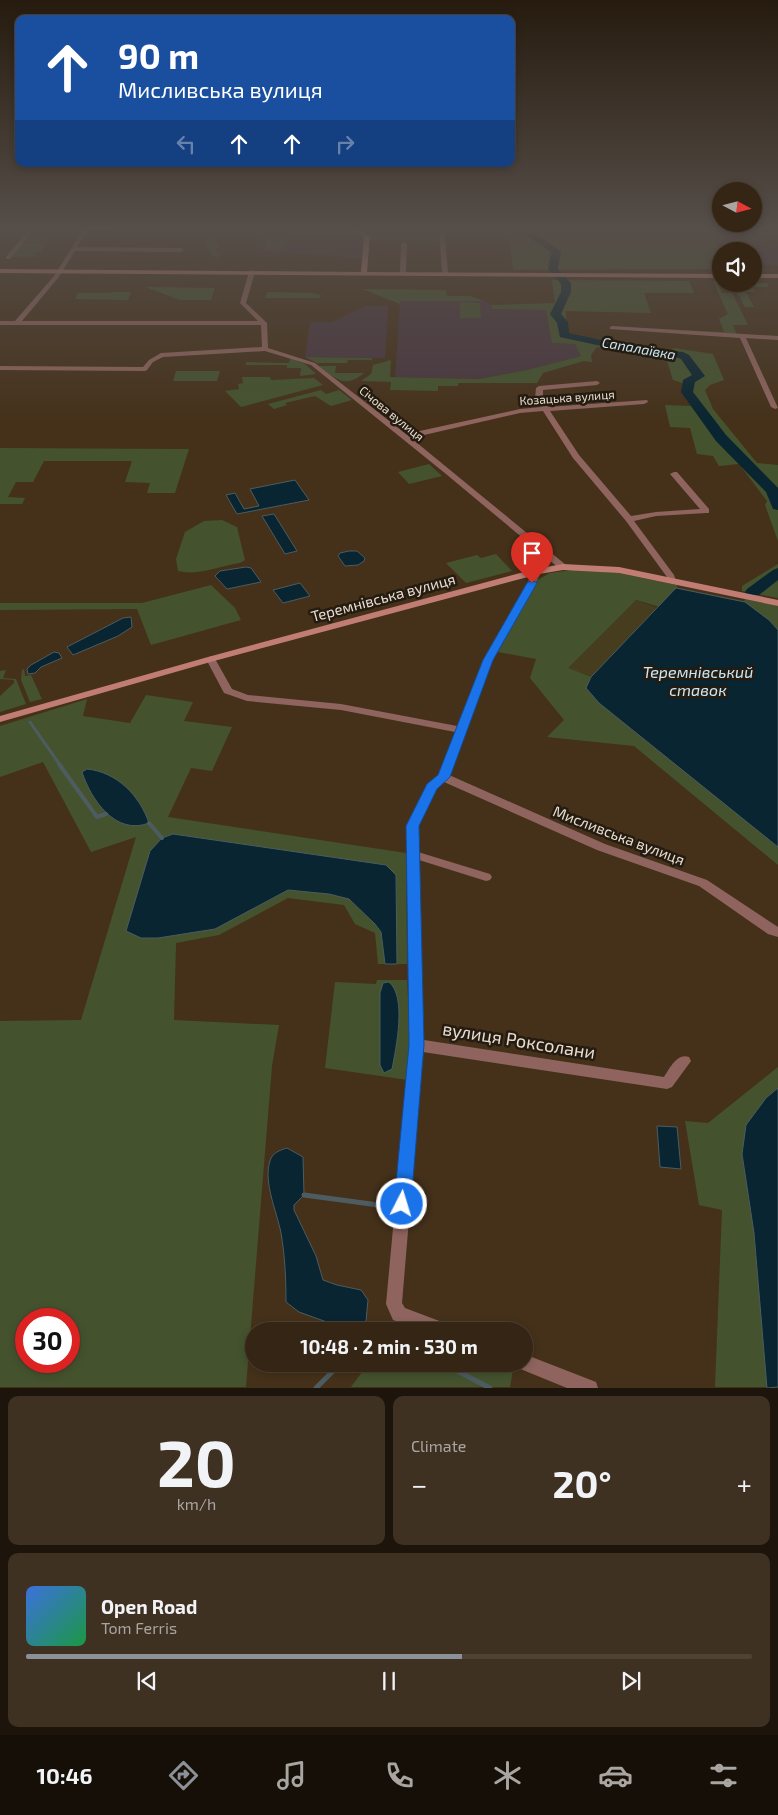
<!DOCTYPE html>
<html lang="en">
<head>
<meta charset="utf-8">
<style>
	body { margin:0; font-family:"Exo 2",sans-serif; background:#3f3122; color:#f1f3f6; height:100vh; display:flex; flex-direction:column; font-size:19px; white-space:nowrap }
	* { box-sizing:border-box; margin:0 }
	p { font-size:16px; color:#a9a5a0 }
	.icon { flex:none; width:28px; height:28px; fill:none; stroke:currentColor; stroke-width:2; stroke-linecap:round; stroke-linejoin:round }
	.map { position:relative; height:1388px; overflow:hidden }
	.panel { display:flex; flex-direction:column; gap:8px; padding:8px; background:#1d140b; flex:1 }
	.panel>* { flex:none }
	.hud { position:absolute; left:15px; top:15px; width:500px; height:152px; border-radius:10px; box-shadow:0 2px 8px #0003,0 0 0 1px #4e4234; background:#1a4fa0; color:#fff; overflow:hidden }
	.needle { width:32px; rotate:97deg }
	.controls { position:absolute; left:712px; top:182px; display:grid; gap:10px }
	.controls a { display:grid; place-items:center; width:50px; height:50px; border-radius:50%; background:#342514; box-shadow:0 2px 8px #0003,0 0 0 1px #4e4234; font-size:25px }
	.speed { position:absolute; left:15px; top:1308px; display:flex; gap:10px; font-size:25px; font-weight:700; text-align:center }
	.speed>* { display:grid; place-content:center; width:65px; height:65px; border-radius:50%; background:#342514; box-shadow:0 2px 8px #0003,0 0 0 1px #4e4234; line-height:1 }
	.speed .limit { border:8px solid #d22; background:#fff; color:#111 }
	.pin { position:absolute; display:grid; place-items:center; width:42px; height:42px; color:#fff; margin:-51px -21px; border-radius:50% 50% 50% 0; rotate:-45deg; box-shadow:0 0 5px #0007 }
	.pin .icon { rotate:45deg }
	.me { position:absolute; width:55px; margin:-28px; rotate:5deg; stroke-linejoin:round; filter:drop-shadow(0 0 4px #0008) }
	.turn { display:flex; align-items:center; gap:18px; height:105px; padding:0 20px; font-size:22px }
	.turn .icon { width:65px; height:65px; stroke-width:2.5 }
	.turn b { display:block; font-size:35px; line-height:42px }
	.lanes { display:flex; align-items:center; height:48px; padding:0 20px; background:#0003; justify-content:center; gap:25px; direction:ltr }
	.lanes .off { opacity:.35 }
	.big { font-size:38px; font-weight:700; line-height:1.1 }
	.panel .widget { flex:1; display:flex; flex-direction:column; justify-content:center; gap:8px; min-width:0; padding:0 18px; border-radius:10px; background:#3f3122 }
	.panel .dial { align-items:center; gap:0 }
	.dial b { font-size:65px; line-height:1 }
	.song { display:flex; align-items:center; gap:15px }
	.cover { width:60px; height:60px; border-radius:8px; background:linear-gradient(135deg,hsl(220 70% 55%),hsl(140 70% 35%)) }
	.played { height:5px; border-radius:2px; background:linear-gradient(90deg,#8c9099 60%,#4e4234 60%) }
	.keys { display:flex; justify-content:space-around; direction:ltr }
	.heat { display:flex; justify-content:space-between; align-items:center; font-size:28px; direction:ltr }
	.panel .tiles { flex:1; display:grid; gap:8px; grid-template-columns:1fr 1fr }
	.widget:last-child { grid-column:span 2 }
	.trip { position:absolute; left:245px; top:1322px; width:288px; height:50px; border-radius:25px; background:#342514; box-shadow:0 2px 8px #0003,0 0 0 1px #4e4234; font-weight:700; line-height:50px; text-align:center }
	.tabs { display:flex; height:80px; justify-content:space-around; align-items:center; background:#150f08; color:#a9a5a0 }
	.tabs .icon { width:35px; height:35px }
	.tabs .active { color:#8c9099 }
	.tabs b { font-size:22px; color:#f1f3f6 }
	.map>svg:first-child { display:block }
	.education { fill:#493740 }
	.green { fill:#44532e; fill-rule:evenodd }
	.sand { fill:#453d1d }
	.water { fill:#082531; stroke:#4c5c60 }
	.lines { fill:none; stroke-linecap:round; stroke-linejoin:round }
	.stream-far2 { stroke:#4c5c60; stroke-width:3 }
	.stream-far1 { stroke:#4c5c60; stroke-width:4 }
	.stream { stroke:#4c5c60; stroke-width:5 }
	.river { fill:#082531; fill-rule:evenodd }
	.street { fill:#8f645e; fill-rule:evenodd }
	.secondary { fill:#c17d74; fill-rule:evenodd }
	.route { fill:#1a73e8; stroke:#114b97 }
	.labels { text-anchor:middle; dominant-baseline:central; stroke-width:5; stroke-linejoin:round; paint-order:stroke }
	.far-street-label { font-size:12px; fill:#eaddcf; stroke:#241b11 }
	.far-water-label { font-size:14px; font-style:italic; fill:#c9e8f7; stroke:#241b11 }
	.street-label { font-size:15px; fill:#eaddcf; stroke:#241b11 }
	.water-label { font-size:16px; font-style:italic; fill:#c9e8f7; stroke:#241b11 }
	.near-street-label { font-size:18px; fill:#eaddcf; stroke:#241b11 }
</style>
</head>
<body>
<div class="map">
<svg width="778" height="1388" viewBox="0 0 778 1388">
	<rect width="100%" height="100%" fill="#45311a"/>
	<!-- education -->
	<path class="education" d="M 259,228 L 349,228 L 365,236 L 362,259 L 347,259 L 338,255 L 256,252 Z
		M 639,228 L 778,228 L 778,265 L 754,265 L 754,251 L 721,251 L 721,269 Z
		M 400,301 L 484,301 L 492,305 L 493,309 L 546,310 L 552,343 L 576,344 L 582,356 L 527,370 L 479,379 L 395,377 Z
		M 365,306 L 388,306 L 385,358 L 305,357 L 310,322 L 332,322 Z"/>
	<!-- green -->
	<path class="green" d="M 34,228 L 57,228 L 48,241 L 24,241 Z
		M 199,228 L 228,228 L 228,229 L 216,229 L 213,236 L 218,237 L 215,244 L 219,244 L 216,251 L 221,252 L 218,259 L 210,253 L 205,239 L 208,232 L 197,231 Z
		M 508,228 L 708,228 L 721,254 L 721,269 L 513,270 Z
		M 270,230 L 288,231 L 282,250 L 264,250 Z
		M 370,234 L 437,234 L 437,241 L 370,240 Z
		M 47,242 L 41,252 L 35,252 L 34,255 L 39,255 L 37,257 L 10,257 L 21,243 Z
		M 552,280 L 689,281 L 694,293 L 644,293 L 651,313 L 566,311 L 566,333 L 639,348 L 671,351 L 674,348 L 713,354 L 724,380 L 710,385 L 705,390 L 713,409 L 757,463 L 778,465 L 778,541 L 765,505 L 767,501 L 739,464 L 719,466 L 713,456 L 697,454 L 690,428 L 670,427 L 665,405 L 691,406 L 683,393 L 682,383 L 673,380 L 667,361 L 597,347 L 591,355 L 592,362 L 584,361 L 543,373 L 537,383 L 458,383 L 458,386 L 438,386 L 438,391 L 390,390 L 391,382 L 361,381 L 371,374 L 373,365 L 391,360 L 390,377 L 479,379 L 527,370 L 581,356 L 575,344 L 552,343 L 546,310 L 492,309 L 492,305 L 555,303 Z
		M 713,281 L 717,281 L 722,293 L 732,293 L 748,325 L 733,325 L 737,335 L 662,329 L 724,332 L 719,319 L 728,314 Z
		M 767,283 L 769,287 L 753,287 L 755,292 L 746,292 L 754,307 L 745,307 L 733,284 Z
		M 145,287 L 215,288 L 211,300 L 180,300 Z
		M 362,289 L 446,290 L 447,296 L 470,296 L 484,301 L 400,301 L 400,304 Z
		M 112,292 L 131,292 L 128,300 L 75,299 L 78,293 L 111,293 Z
		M 267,292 L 311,293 L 321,295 L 320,298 L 265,298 Z
		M 460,302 L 480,303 L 481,318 L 460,318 Z
		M 305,357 L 372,358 L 372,360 L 348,360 L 347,363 L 317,363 Z
		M 290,358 L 305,364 L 316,374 L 300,376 L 301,368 L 287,368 L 287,365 L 246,365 L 246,362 L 289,363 Z
		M 319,366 L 336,366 L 335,373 L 364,373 C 345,389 336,379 319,366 Z
		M 176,371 L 220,371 L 217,381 L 173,381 Z
		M 242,377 L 270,377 L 271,380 L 314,378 L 323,385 L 241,407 L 225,391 L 239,389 L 238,384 L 243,383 Z
		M 321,390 L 326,394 L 339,390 L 352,400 L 331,406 L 315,396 L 285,403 L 287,405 L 274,409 L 268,404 Z
		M 0,448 L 177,449 L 189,449 L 175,493 L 147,493 L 150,483 L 125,482 L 132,461 L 44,461 L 33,482 L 16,482 L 8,497 L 25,498 L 22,504 L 0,504 Z
		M 429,464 L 442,476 L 409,484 L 398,472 Z
		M 222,520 L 237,527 L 245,560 L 240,563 C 219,566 199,576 178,571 L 176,559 L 185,532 L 204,521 Z
		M 496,554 L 512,571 L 466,583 L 446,563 L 477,555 L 481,558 Z
		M 778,564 L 778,598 L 742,591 L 742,586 Z
		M 573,570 L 618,573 L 677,585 L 677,588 L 744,602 L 745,599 L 778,606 L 778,630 L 769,620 L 667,609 L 636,600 L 591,677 L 621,645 L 778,834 L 778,865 L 634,746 L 547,737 L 564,720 L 530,678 L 536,659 L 498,652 L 537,580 L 550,573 Z
		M 211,585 L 235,608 L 241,620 L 151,645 L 137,609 L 0,610 L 0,603 L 142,603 Z
		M 24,669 L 25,676 L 31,675 L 42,699 L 30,702 L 21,680 L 22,670 Z
		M 6,670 L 3,678 L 16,679 L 26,704 L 0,712 L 0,696 L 14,683 L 14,680 L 0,679 L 0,671 Z
		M 146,695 L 193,702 L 184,721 L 232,727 L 212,771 L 191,768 L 168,817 L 406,853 L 407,964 L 397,964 L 396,875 L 386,865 L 126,930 L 141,938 L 158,938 L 215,929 L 288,890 L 329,894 L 349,899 L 375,924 L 381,932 L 385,964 L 378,964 L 375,933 L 355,924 L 344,905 L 288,898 L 219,935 L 176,943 L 174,1020 L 279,1025 L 272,1066 L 246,1387 L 0,1387 L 0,1021 L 81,1020 L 136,837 L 91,852 L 43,762 L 0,777 L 0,726 L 87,699 L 83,716 L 130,723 ZM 26,1319 L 69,1319 L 69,1361 L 26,1361 Z
		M 377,980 L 407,980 L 411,1048 L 408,1080 L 325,1068 L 335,982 L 376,984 Z
		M 778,1067 L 778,1088 L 766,1098 L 742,1154 L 754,1233 L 767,1387 L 715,1387 L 722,1210 L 699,1205 L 685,1121 L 708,1123 Z
		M 368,1364 L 496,1364 L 513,1370 L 510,1387 L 351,1387 Z"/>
	<!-- sand -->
	<path class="sand" d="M 636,600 L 657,608 L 591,677 L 568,668 Z"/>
	<!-- water -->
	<path class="water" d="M 295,480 L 309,500 L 237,514 L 226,495 L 235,493 L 244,509 L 259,506 L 250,489 Z
		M 274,514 L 297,551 L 285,554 L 262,516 Z
		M 349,551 L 357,551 L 365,558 L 364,561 L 358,565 L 345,566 L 338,556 L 340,553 Z
		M 246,567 L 251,568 L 261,582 L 227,589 L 215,576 L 220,571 Z
		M 300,583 L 310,596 L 283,603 L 273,590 Z
		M 676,588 L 745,602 L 769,620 L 778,630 L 778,847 L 599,703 L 586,688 L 591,677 Z
		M 131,617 L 132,627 L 118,636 L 73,655 L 67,647 L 123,618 Z
		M 54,652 L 59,653 L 62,658 L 41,667 L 35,673 L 28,674 L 27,669 L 31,665 Z
		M 87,769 C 117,772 140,796 149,823 C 116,836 91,800 82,772 Z
		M 173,834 L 386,865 L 396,875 L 397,964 L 385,964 L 381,932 L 375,924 L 349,899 L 329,894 L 288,890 L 215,929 L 158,938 L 141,938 L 126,931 L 150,851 L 162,838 Z
		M 389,982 C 407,997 396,1048 392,1069 L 384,1073 L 380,1065 L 380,993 L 383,983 Z
		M 778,1088 L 778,1387 L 767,1388 L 754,1233 L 742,1154 L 746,1125 L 766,1098 Z
		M 657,1126 L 677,1127 L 681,1169 L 660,1167 Z
		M 287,1148 L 303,1157 L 304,1195 L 294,1205 L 294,1210 L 316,1256 L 323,1280 L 337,1285 L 361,1290 L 368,1300 L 366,1321 L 349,1330 L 299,1312 L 286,1302 C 286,1279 285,1256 281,1233 C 277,1212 263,1182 270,1161 C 272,1153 280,1150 287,1148 Z"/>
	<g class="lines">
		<!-- stream-far2 -->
		<path class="stream-far2" d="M 30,722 L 60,765"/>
		<!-- stream-far1 -->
		<path class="stream-far1" d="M 59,764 L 97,817 L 106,814
			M 149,823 L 162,838"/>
		<!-- stream -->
		<path class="stream" d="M 304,1195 L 386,1206
			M 373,1331 L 376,1331
			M 444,1364 L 490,1388
			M 316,1388 L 340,1364"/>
		<!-- river -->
		<path class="river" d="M 535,228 L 544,228 L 538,236 L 561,251 L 558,269 L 571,283 L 571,292 L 561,314 L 568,322 L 569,333 L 629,346 L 683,352 L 689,355 L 705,376 L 695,382 L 693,392 L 726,435 L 778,488 L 778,510 L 773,509 L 766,492 L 716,441 L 681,392 L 683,380 L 692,375 L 681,359 L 676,357 L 629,352 L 560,337 L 557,323 L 550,314 L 561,292 L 561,284 L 548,269 L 551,252 L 527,236 Z
			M 778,568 L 778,580 L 759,595 L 747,595 L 745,592 L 747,589 L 773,570 Z"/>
		<!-- street -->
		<path class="street" d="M 30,228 L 35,228 L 10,259 L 6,259 L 6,257 Z
			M 84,228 L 148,228 L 150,229 L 147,231 L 88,230 L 77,247 L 181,248 L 184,250 L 181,252 L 75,251 L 58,278 L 22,321 L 258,321 L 240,303 L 249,272 L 252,270 L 255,272 L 246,303 L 267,323 L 268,348 L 315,363 L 406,434 L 520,409 L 541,407 L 535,399 L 536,388 L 539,386 L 597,381 L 600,383 L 597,385 L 543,390 L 543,399 L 548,407 L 647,400 L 648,402 L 644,404 L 550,411 L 579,455 L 631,516 L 656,512 L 700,509 L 670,474 L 674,472 L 677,472 L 709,509 L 709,513 L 706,513 L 656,516 L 634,521 L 674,575 L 676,581 L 675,583 L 669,583 L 667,577 L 626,521 L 573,458 L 543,411 L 520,413 L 411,438 L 566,565 L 567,567 L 566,569 L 560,569 L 446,474 L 311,365 L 265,351 L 163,357 L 153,362 L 147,370 L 145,371 L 0,370 L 0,366 L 143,367 L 149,360 L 161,353 L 262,347 L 261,325 L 0,325 L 0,321 L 15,321 L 54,276 Z
			M 439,228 L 444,228 L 448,273 L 445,275 L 442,273 Z
			M 404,242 L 407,244 L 406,273 L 403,275 L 400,273 L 401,244 Z
			M 612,326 L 778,336 L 778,340 L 746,338 L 778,408 L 775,409 L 771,407 L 740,338 L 610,329 L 610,327 Z
			M 538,568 L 542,571 L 493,660 L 449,775 L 605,844 L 707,880 L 778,927 L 778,937 L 768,934 L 699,886 L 597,850 L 444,782 L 435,789 L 418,826 L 418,852 L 490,874 L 492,877 L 490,880 L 486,881 L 419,860 L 424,1040 L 664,1077 C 670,1068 677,1053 689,1057 L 691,1061 L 672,1087 L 667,1089 L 423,1052 L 402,1303 L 405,1308 L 450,1325 L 452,1331 L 423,1331 L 393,1320 L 386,1304 L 410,1045 L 406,826 L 427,784 L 438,775 L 455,732 L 341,710 L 247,701 L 224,693 L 206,659 L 211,656 L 214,657 L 232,689 L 248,695 L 341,704 L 457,726 L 483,660 L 534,571 Z
			M 524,1354 L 596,1382 L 598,1388 L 567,1388 L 518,1368 L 516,1364 L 524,1364 Z"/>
		<!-- secondary -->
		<path class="secondary" d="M 349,228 L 355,228 L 370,236 L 367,272 L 721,274 L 721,278 L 0,273 L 0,269 L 361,272 L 364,237 Z
			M 754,274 L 778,274 L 778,278 L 754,278 Z
			M 563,564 L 619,567 L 778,600 L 778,606 L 619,573 L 563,570 L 539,574 L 214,661 L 0,722 L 0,716 L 208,657 L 535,569 Z"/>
	</g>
	<!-- sky -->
	<linearGradient id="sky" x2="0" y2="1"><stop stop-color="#261b0e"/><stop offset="0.54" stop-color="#564e49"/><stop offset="1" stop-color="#564e49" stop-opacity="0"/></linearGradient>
	<rect width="778" height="422" fill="url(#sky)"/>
	<!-- route -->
	<path class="route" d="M 532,580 L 537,583 L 493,660 L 450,777 L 437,789 L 419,826 L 424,1045 L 411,1204 L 409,1210 L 402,1212 L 396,1210 L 394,1204 L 409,1045 L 406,826 L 427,784 L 438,775 L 483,660 L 527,583 Z"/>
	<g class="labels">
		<!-- far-street labels -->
		<g class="far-street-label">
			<text transform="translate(567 397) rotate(-4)">Козацька вулиця</text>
			<text transform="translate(392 413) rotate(39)">Січова вулиця</text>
		</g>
		<!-- far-water labels -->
		<g class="far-water-label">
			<text transform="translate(639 348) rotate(10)">Сапалаївка</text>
		</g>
		<!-- street labels -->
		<g class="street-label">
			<text transform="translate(383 597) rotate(-15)">Теремнівська вулиця</text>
			<text transform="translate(619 835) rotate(21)">Мисливська вулиця</text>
		</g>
		<!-- water labels -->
		<g class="water-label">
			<text x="698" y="671">Теремнівський<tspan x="698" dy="18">ставок</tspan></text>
		</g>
		<!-- near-street labels -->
		<g class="near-street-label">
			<text transform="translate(519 1040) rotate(9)">вулиця Роксолани</text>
		</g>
	</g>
</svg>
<div class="controls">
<a><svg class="needle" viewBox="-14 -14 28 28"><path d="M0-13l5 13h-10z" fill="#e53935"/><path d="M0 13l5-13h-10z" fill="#a9a5a0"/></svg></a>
<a><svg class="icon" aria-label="sound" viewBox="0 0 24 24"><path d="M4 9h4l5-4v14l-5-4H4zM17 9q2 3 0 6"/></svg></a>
</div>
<div class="speed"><div class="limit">30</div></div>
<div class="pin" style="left:532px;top:583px;background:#d93025"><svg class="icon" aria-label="arrive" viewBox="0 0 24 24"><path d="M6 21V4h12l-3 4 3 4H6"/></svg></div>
<svg class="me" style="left:402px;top:1204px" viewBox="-20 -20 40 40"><circle r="17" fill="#1a73e8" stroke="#fff" stroke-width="3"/><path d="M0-11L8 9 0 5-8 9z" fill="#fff"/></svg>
<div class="trip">10:48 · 2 min · 530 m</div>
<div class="hud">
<div class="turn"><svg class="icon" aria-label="ahead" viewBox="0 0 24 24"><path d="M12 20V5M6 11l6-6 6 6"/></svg><div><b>90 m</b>Мисливська вулиця</div></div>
<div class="lanes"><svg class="icon off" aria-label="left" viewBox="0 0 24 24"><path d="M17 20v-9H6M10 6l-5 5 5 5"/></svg><svg class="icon" aria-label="ahead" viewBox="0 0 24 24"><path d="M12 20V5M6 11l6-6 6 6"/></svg><svg class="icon" aria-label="ahead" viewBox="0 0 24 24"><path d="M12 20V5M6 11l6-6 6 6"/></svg><svg class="icon off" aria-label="right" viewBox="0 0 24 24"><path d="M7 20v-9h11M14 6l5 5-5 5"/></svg></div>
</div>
</div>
<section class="panel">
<div class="tiles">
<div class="widget dial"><b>20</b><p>km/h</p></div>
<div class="widget"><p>Climate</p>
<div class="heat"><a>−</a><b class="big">20°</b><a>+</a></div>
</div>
<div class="widget">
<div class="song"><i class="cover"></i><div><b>Open Road</b><p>Tom Ferris</p></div></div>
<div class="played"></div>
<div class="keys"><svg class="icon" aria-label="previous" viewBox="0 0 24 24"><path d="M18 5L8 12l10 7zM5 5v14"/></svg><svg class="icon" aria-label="pause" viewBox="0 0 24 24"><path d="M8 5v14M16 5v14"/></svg><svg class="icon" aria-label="next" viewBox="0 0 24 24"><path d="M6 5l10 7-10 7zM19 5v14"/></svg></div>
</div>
</div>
</section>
<nav class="tabs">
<b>10:46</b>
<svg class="icon active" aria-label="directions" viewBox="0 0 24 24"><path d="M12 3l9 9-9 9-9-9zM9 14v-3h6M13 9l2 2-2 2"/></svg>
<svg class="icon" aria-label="music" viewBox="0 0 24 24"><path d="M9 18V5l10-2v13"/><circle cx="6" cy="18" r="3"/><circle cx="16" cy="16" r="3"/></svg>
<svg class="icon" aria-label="phone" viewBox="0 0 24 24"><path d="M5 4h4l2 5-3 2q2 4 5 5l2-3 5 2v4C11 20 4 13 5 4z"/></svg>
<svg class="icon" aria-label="climate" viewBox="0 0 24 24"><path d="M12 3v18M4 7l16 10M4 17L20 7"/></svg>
<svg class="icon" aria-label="car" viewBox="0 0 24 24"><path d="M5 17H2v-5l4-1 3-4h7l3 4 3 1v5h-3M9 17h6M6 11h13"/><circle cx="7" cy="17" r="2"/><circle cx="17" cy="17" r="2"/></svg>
<svg class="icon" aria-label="filters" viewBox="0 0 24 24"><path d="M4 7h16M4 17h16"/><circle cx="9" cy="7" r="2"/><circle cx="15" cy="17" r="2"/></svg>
</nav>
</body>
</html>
